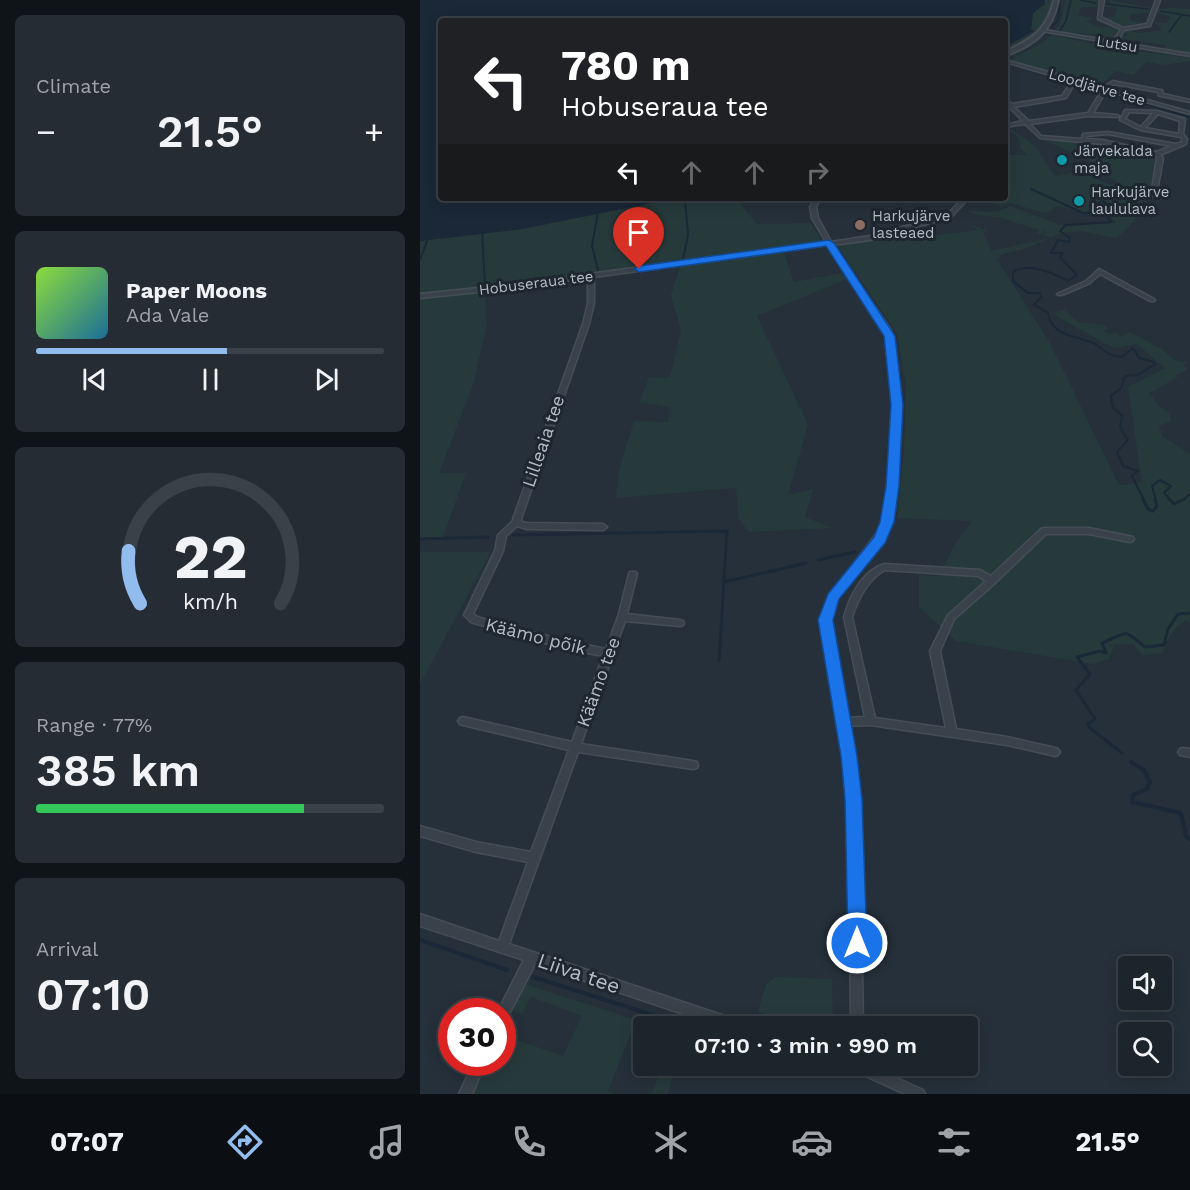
<!DOCTYPE html>
<html lang="en">
<head>
<meta charset="utf-8">
<style>
	body { margin:0; font-family:"Work Sans",sans-serif; background:#252c34; color:#f1f3f6; height:100vh; display:flex; flex-direction:column; font-size:22px; white-space:nowrap }
	* { box-sizing:border-box; margin:0 }
	p { font-size:20px; color:#a0a4a9 }
	.icon { flex:none; width:33px; height:33px; fill:none; stroke:currentColor; stroke-width:2; stroke-linecap:round; stroke-linejoin:round }
	.map { position:relative; flex:1; overflow:hidden }
	.panel { display:flex; flex-direction:column; gap:15px; padding:15px; background:#0f1418; width:420px }
	.panel>* { flex:none }
	.banner { position:absolute; left:18px; top:18px; width:570px; height:183px; border-radius:6px; box-shadow:0 3px 15px #0003,0 0 0 2px #3a4148; background:#202124; color:#fff; overflow:hidden }
	.controls { position:absolute; left:698px; top:956px; display:grid; gap:12px }
	.controls a { display:grid; place-items:center; width:54px; height:54px; border-radius:6px; background:#1c242c; box-shadow:0 3px 15px #0003,0 0 0 2px #3a4148; font-size:30px }
	.speed { position:absolute; left:18px; top:998px; display:flex; gap:12px; font-size:30px; font-weight:700; text-align:center }
	.speed>* { display:grid; place-content:center; width:78px; height:78px; border-radius:50%; background:#1c242c; box-shadow:0 3px 15px #0003,0 0 0 2px #3a4148; line-height:1 }
	.speed .limit { border:9px solid #d22; background:#fff; color:#111 }
	.pin { position:absolute; display:grid; place-items:center; width:51px; height:51px; color:#fff; margin:-62px -26px; border-radius:50% 50% 50% 0; rotate:-45deg; box-shadow:0 0 6px #0007 }
	.pin .icon { rotate:45deg }
	.me { position:absolute; width:66px; margin:-33px; rotate:0deg; stroke-linejoin:round; filter:drop-shadow(0 0 4px #0008) }
	.turn { display:flex; align-items:center; gap:21px; height:126px; padding:0 24px; font-size:27px }
	.turn .icon { width:78px; height:78px; stroke-width:2.5 }
	.turn b { display:block; font-size:42px; line-height:51px }
	.lanes { display:flex; align-items:center; height:57px; padding:0 24px; background:#0003; justify-content:center; gap:30px; direction:ltr }
	.lanes .off { opacity:.35 }
	.big { font-size:45px; font-weight:600; line-height:1.1 }
	.panel .widget { flex:1; display:flex; flex-direction:column; justify-content:center; gap:9px; min-width:0; padding:0 21px; border-radius:9px; background:#252c34 }
	.panel .dial { align-items:center; gap:0 }
	.dial svg { height:156px; overflow:visible; fill:none; stroke:#3a4148; stroke-width:7; stroke-linecap:round; text-anchor:middle }
	.dial text { fill:#f1f3f6; stroke:none }
	.song { display:flex; align-items:center; gap:18px }
	.cover { width:72px; height:72px; border-radius:9px; background:linear-gradient(135deg,hsl(90 70% 55%),hsl(200 70% 35%)) }
	.played { height:6px; border-radius:3px; background:linear-gradient(90deg,#92bced 55%,#3a4148 55%) }
	.keys { display:flex; justify-content:space-around; direction:ltr }
	.heat { display:flex; justify-content:space-between; align-items:center; font-size:33px; direction:ltr }
	.charge { height:9px; border-radius:4px; background:linear-gradient(90deg,#34c759 77%,#3a4148 0) }
	.trip { position:absolute; left:213px; top:1016px; width:345px; height:60px; border-radius:6px; background:#1c242c; box-shadow:0 3px 15px #0003,0 0 0 2px #3a4148; font-weight:600; line-height:60px; text-align:center }
	.tab-bar { display:flex; height:96px; justify-content:space-around; align-items:center; background:#0b0e12; color:#a0a4a9 }
	.tab-bar .icon { width:42px; height:42px }
	.tab-bar .on { color:#92bced }
	.tab-bar b { font-size:27px; color:#f1f3f6 }
	main { display:flex; flex:1; min-height:0 }
	.map>svg:first-child { display:block }
	.green { fill:#273a3b }
	.water { fill:#1a2837 }
	.lines { fill:none; stroke-linecap:round; stroke-linejoin:round }
	.stream-far3 { stroke:#1a2837; stroke-width:1.5 }
	.stream-far2 { stroke:#1a2837; stroke-width:2 }
	.stream-far1 { stroke:#1a2837; stroke-width:3 }
	.stream { stroke:#1a2837; stroke-width:4 }
	.minor-casing { stroke:#454d56; stroke-width:3 }
	.tertiary-casing { stroke:#454d56; stroke-width:4 }
	.minor { fill:#39414a; fill-rule:evenodd }
	.tertiary { fill:#39414a; fill-rule:evenodd }
	.route { fill:#1a73e8; stroke:#114b97; stroke-width:1.5 }
	.culture-dot { fill:#0f9aa8; stroke:#1e262f; stroke-width:2 }
	.education-dot { fill:#8d6e63; stroke:#1e262f; stroke-width:2 }
	.labels { text-anchor:middle; dominant-baseline:central; stroke-width:6; stroke-linejoin:round; paint-order:stroke }
	.far-street-label { font-size:15px; fill:#b4bcc6; stroke:#1e262f }
	.far-poi-label { font-size:15px; fill:#b4bcc6; stroke:#1e262f; text-anchor:start }
	.street-label { font-size:18px; fill:#b4bcc6; stroke:#1e262f }
	.near-street-label { font-size:21px; fill:#b4bcc6; stroke:#1e262f }
</style>
</head>
<body>
<main>
<section class="panel">
<div class="widget"><p>Climate</p>
<div class="heat"><a>−</a><b class="big">21.5°</b><a>+</a></div>
</div>
<div class="widget">
<div class="song"><i class="cover"></i><div><b>Paper Moons</b><p>Ada Vale</p></div></div>
<div class="played"></div>
<div class="keys"><svg class="icon" aria-label="previous" viewBox="0 0 24 24"><path d="M18 5L8 12l10 7zM5 5v14"/></svg><svg class="icon" aria-label="pause" viewBox="0 0 24 24"><path d="M8 5v14M16 5v14"/></svg><svg class="icon" aria-label="next" viewBox="0 0 24 24"><path d="M6 5l10 7-10 7zM19 5v14"/></svg></div>
</div>
<div class="widget dial"><svg viewBox="0 0 100 80">
<path d="M14 69A42 42 0 1 1 86 69"/>
<path d="M14 69A42 42 0 0 1 8 42" stroke="#92bced"/>
<text x="50" y="56" font-size="32" font-weight="700">22</text>
<text x="50" y="72" font-size="11">km/h</text>
</svg></div>
<div class="widget"><p>Range · 77%</p><b class="big">385 km</b><div class="charge"></div></div>
<div class="widget"><p>Arrival</p><b class="big">07:10</b></div>
</section>
<div class="map">
<svg width="770" height="1094" viewBox="0 0 770 1094">
	<rect width="100%" height="100%" fill="#25303a"/>
	<!-- green -->
	<path class="green" d="M 625,0 L 633,0 C 629,28 610,41 585,52 L 585,47 L 613,31 L 611,29 L 613,13 L 625,4 Z
		M 645,0 L 678,0 L 677,7 L 661,7 L 658,15 L 672,18 L 667,21 C 676,27 684,28 695,27 L 698,29 L 691,41 L 682,42 L 684,37 C 666,31 652,35 634,32 L 641,21 Z
		M 690,0 L 730,8 L 729,13 L 710,14 L 710,21 L 726,23 L 699,26 L 682,18 L 694,17 L 697,8 L 683,6 L 684,3 L 690,4 Z
		M 753,8 L 770,9 L 770,54 L 745,51 L 743,50 L 746,45 L 714,40 L 712,45 L 698,44 L 701,36 L 709,35 L 703,32 L 705,30 L 721,33 L 742,30 L 736,23 L 746,23 L 750,17 L 736,12 L 737,9 Z
		M 632,35 L 692,48 L 770,58 L 770,61 L 744,65 L 727,62 L 713,75 L 696,71 L 678,87 L 589,60 L 619,45 Z
		M 591,129 L 614,145 L 635,176 L 672,169 L 676,172 L 669,175 C 679,183 715,192 729,192 L 729,196 L 724,197 C 719,218 712,226 695,238 L 662,231 L 641,233 L 607,248 L 582,254 L 577,259 L 631,345 L 699,485 L 722,483 L 708,387 L 745,368 L 717,344 L 693,348 L 633,314 L 643,309 L 659,322 L 685,325 L 688,328 L 683,331 L 690,334 L 695,332 L 701,337 L 710,332 L 742,349 L 754,360 L 767,363 L 763,366 L 768,369 L 756,375 L 758,377 L 729,393 L 739,406 L 750,413 L 751,421 L 739,426 L 742,436 L 770,454 L 770,623 L 766,620 C 753,629 747,638 743,653 L 723,655 L 712,644 L 695,644 L 689,659 L 673,664 L 536,641 L 499,607 L 499,575 L 518,576 L 534,546 L 552,521 L 477,518 L 484,450 L 486,386 L 477,333 L 419,248 L 421,244 L 504,227 L 512,236 L 558,230 L 550,224 L 568,231 L 563,232 L 571,251 L 631,238 L 623,235 L 625,231 L 620,225 L 624,231 L 622,235 L 617,233 L 619,230 L 578,217 L 562,216 L 566,213 L 561,216 L 546,211 L 577,212 L 590,206 L 643,226 L 696,223 L 691,218 L 688,203 L 664,212 L 637,206 L 628,212 L 621,212 L 591,203 L 580,206 L 571,203 L 585,198 L 585,155 L 608,155 L 600,148 L 599,137 L 588,131 Z
		M 624,140 L 680,143 L 732,155 L 735,158 L 731,189 L 705,187 L 677,170 L 681,169 L 679,165 Z
		M 256,198 L 340,198 L 320,203 L 337,224 L 390,223 L 402,241 L 362,248 L 374,282 L 421,273 L 427,279 L 337,316 L 388,425 L 368,495 L 393,489 L 385,517 L 412,528 L 329,532 L 319,519 L 316,488 L 196,498 L 199,470 L 214,421 L 248,422 L 250,407 L 219,402 L 229,378 L 250,377 L 261,331 L 251,295 L 260,266 L 258,262 L 65,286 L 66,328 L 54,382 L 19,473 L 46,473 L 23,537 L 0,538 L 0,241 L 102,229 Z
		M 0,552 L 71,552 L 0,684 Z
		M 356,977 L 412,979 L 413,1026 L 386,1026 L 338,1012 L 346,984 Z
		M 105,984 L 234,1026 L 224,1026 L 223,1032 L 213,1028 L 188,1091 L 196,1094 L 51,1094 L 66,1062 L 82,1062 L 83,1029 L 86,1021 L 90,1020 L 98,1022 L 91,1038 L 143,1056 L 162,1016 L 111,997 L 102,1014 L 93,1011 Z
		M 243,1065 L 255,1065 L 248,1094 L 231,1094 Z"/>
	<!-- water -->
	<path class="water" d="M 0,0 L 625,0 L 625,4 L 613,13 L 611,29 L 614,31 L 585,47 L 585,21 L 21,21 L 21,198 L 256,198 L 102,229 L 0,241 Z"/>
	<g class="lines">
		<!-- stream-far3 -->
		<path class="stream-far3" d="M 660,0 L 676,3
			M 686,4 L 728,9
			M 740,11 L 770,16
			M 632,27 L 638,20 L 640,0
			M 639,32 L 646,21 L 651,0
			M 749,32 L 761,16
			M 585,63 L 770,117"/>
		<!-- stream-far2 -->
		<path class="stream-far2" d="M 611,189 L 663,213 L 671,213 L 670,206 L 684,201 L 689,205 L 688,217 L 691,222 L 646,225 L 640,231 L 650,238 L 649,242 L 638,240 L 631,253 L 643,253 L 640,257 L 657,275 L 648,281 C 633,273 609,262 593,272 L 593,281 L 608,293 L 620,293 L 621,297 L 614,305 L 628,313 C 632,337 656,335 673,343 C 687,350 682,354 702,357 L 713,348 L 719,358 L 734,362 L 735,364 L 718,375 L 705,376 L 701,388 L 691,396 L 693,408 L 702,415 L 700,428 L 708,440 L 697,452 L 703,466 L 718,471 L 712,476 L 724,500
			M 178,212 L 172,246 L 178,270
			M 62,232 L 65,286
			M 263,259 L 268,235 L 265,198
			M 0,260 L 7,241
			M 736,500 L 732,486 L 740,480 L 751,486 L 744,493 L 751,500
			M 763,500 L 770,494"/>
		<!-- stream-far1 -->
		<path class="stream-far1" d="M 723,499 L 728,509 L 733,511 L 737,506 L 735,499
			M 749,499 L 754,504 L 765,499
			M 93,535 L 307,531 L 299,661
			M 0,539 L 68,537
			M 398,560 L 435,552
			M 304,582 L 386,563
			M 702,753 L 670,728 L 668,724 L 675,719 L 656,690 L 670,674 L 657,657 L 680,651 L 686,653 L 682,643 C 711,631 702,629 725,647 L 744,645 L 748,629 L 758,614 L 770,613"/>
		<!-- stream -->
		<path class="stream" d="M 711,762 L 724,770 L 730,782 L 727,789 L 713,795 L 712,802 L 761,813 L 766,836 L 770,839
			M 0,940 L 87,970
			M 113,977 L 233,1015
			M 249,1022 L 261,1026"/>
		<!-- minor casing -->
		<g class="minor-casing">
			<path id="minor" d="M 680,0 L 684,0 L 681,17 L 703,28 L 727,24 L 736,0 L 740,0 L 730,26 L 704,30 L 697,42 L 770,54 L 770,56 L 696,44 L 693,46 L 691,45 L 692,43 L 622,31 L 624,30 L 693,41 L 701,29 L 678,19 Z
				M 585,60 L 684,87 L 693,81 L 740,90 L 742,90 L 743,94 L 770,100 L 770,102 L 741,96 L 739,96 L 738,92 L 694,84 L 688,89 L 770,112 L 770,114 L 686,91 L 673,113 L 697,115 L 699,116 L 699,117 L 669,116 L 610,124 L 621,136 L 662,139 L 663,134 L 688,132 L 756,144 L 762,142 L 762,139 L 761,137 L 720,130 L 700,120 L 705,110 L 707,110 L 737,111 L 765,119 L 763,134 L 767,139 L 766,144 L 740,155 L 743,158 L 736,197 L 731,196 L 737,158 L 735,155 L 682,144 L 620,138 L 605,124 L 585,127 L 585,125 L 603,121 L 585,103 L 585,99 L 592,104 L 642,96 L 649,85 L 653,85 L 653,86 L 646,98 L 594,107 L 609,121 L 668,113 L 682,90 L 585,62 ZM 709,112 L 733,113 L 721,127 L 705,119 ZM 738,114 L 760,121 L 759,134 L 725,128 ZM 688,134 L 751,146 L 737,152 L 682,140 L 666,139 L 667,136 Z
				M 395,198 L 401,198 L 396,207 L 398,218 L 411,242 L 450,236 L 527,215 L 543,198 L 549,198 L 531,217 L 450,240 L 413,245 L 471,330 L 480,390 L 477,486 L 468,530 L 417,598 L 410,620 L 426,718 L 445,717 L 424,617 C 430,596 442,572 464,564 L 560,570 L 571,576 L 621,529 L 624,528 L 669,528 L 713,537 L 714,539 L 713,541 L 710,542 L 669,534 L 626,534 L 575,583 L 534,619 L 520,651 L 536,729 L 587,737 L 635,748 L 638,749 L 640,752 L 638,755 L 635,756 L 587,745 L 451,725 L 427,726 L 439,799 L 443,1026 L 431,1026 L 429,799 L 402,620 L 410,595 L 460,529 L 469,486 L 474,390 L 465,330 L 408,245 L 174,277 L 174,303 L 169,324 L 101,519 L 102,522 L 107,523 L 183,524 L 187,527 L 183,530 L 107,529 L 97,526 L 86,536 L 83,551 L 53,614 L 57,617 L 146,641 L 186,649 L 198,617 L 209,574 L 210,572 L 216,572 L 217,574 L 207,614 L 260,620 L 263,621 L 264,623 L 263,625 L 260,626 L 205,621 L 161,744 L 273,761 L 277,762 L 278,765 L 277,768 L 273,769 L 158,752 L 89,944 L 317,1020 L 321,1022 L 323,1026 L 299,1026 L 115,964 L 86,1020 L 82,1022 L 82,1011 L 78,1011 L 104,960 L 0,926 L 0,914 L 79,941 L 108,862 L 56,852 L 0,836 L 0,826 L 56,842 L 111,852 L 149,750 L 43,725 L 40,724 L 38,721 L 40,718 L 43,717 L 152,742 L 183,656 L 146,649 L 54,623 L 51,622 L 44,615 L 75,551 L 78,535 L 94,520 L 93,519 L 163,324 L 168,303 L 168,278 L 88,289 L 0,298 L 0,294 L 88,285 L 406,242 L 392,218 L 390,207 ZM 465,570 L 558,576 L 566,581 L 528,615 L 510,651 L 526,728 L 455,718 L 432,617 C 438,599 448,579 465,570 Z
				M 679,269 L 734,299 L 735,300 L 734,301 L 730,301 L 680,274 L 670,283 L 642,295 L 638,295 L 637,294 L 666,281 Z
				M 763,748 L 770,749 L 770,757 L 760,755 L 758,752 L 760,749 Z
				M 54,1062 L 66,1062 L 52,1094 L 39,1094 Z
				M 428,1065 L 448,1065 L 503,1090 L 505,1094 L 485,1094 L 430,1069 Z"/>
		</g>
		<!-- tertiary casing -->
		<g class="tertiary-casing">
			<path id="tertiary" d="M 634,0 L 638,0 C 632,32 615,44 585,56 L 585,52 C 612,39 627,31 634,0 Z"/>
		</g>
		<!-- minor -->
		<use href="#minor" class="minor"/>
		<!-- tertiary -->
		<use href="#tertiary" class="tertiary"/>
	</g>
	<!-- route -->
	<path class="route" d="M 409,240 L 414,243 L 475,336 L 483,405 L 479,486 L 474,522 L 465,543 L 419,599 L 413,620 L 437,756 L 442,799 L 447,943 L 444,949 L 437,952 L 431,949 L 428,943 L 425,799 L 421,756 L 398,620 L 408,594 L 454,537 L 460,522 L 466,486 L 471,405 L 464,336 L 406,246 L 219,272 L 214,269 L 219,266 Z"/>
	<!-- markers -->
	<g class="culture-dot">
		<circle cx="642" cy="160" r="6"/>
		<circle cx="659" cy="201" r="6"/>
	</g>
	<circle class="education-dot" cx="440" cy="225" r="6"/>
	<g class="labels">
		<!-- far-street labels -->
		<g class="far-street-label">
			<text transform="translate(697 44) rotate(9)">Lutsu</text>
			<text transform="translate(677 87) rotate(16)">Loodjärve tee</text>
			<text transform="translate(116 283) rotate(-7)">Hobuseraua tee</text>
		</g>
		<!-- far-poi labels -->
		<g class="far-poi-label">
			<text x="654" y="151">Järvekalda<tspan x="654" dy="17">maja</tspan></text>
			<text x="671" y="192">Harkujärve<tspan x="671" dy="17">laululava</tspan></text>
			<text x="452" y="216">Harkujärve<tspan x="452" dy="17">lasteaed</tspan></text>
		</g>
		<!-- street labels -->
		<g class="street-label">
			<text transform="translate(123 441) rotate(-71)">Lilleaia tee</text>
			<text transform="translate(116 636) rotate(14)">Käämo põik</text>
			<text transform="translate(178 682) rotate(-70)">Käämo tee</text>
		</g>
		<!-- near-street labels -->
		<g class="near-street-label">
			<text transform="translate(159 973) rotate(19)">Liiva tee</text>
		</g>
	</g>
</svg>
<div class="controls">
<a><svg class="icon" aria-label="sound" viewBox="0 0 24 24"><path d="M4 9h4l5-4v14l-5-4H4zM17 9q2 3 0 6"/></svg></a>
<a><svg class="icon" aria-label="search" viewBox="0 0 24 24"><circle cx="10" cy="10" r="6"/><path d="M15 15l6 6"/></svg></a>
</div>
<div class="speed"><div class="limit">30</div></div>
<div class="pin" style="left:219px;top:269px;background:#d93025"><svg class="icon" aria-label="arrive" viewBox="0 0 24 24"><path d="M6 21V4h12l-3 4 3 4H6"/></svg></div>
<svg class="me" style="left:437px;top:943px" viewBox="-20 -20 40 40"><circle r="17" fill="#1a73e8" stroke="#fff" stroke-width="3"/><path d="M0-11L8 9 0 5-8 9z" fill="#fff"/></svg>
<div class="trip">07:10 · 3 min · 990 m</div>
<div class="banner">
<div class="turn"><svg class="icon" aria-label="left" viewBox="0 0 24 24"><path d="M17 20v-9H6M10 6l-5 5 5 5"/></svg><div><b>780 m</b>Hobuseraua tee</div></div>
<div class="lanes"><svg class="icon" aria-label="left" viewBox="0 0 24 24"><path d="M17 20v-9H6M10 6l-5 5 5 5"/></svg><svg class="icon off" aria-label="ahead" viewBox="0 0 24 24"><path d="M12 20V5M6 11l6-6 6 6"/></svg><svg class="icon off" aria-label="ahead" viewBox="0 0 24 24"><path d="M12 20V5M6 11l6-6 6 6"/></svg><svg class="icon off" aria-label="right" viewBox="0 0 24 24"><path d="M7 20v-9h11M14 6l5 5-5 5"/></svg></div>
</div>
</div>
</main>
<nav class="tab-bar">
<b>07:07</b>
<svg class="icon on" aria-label="directions" viewBox="0 0 24 24"><path d="M12 3l9 9-9 9-9-9zM9 14v-3h6M13 9l2 2-2 2"/></svg>
<svg class="icon" aria-label="music" viewBox="0 0 24 24"><path d="M9 18V5l10-2v13"/><circle cx="6" cy="18" r="3"/><circle cx="16" cy="16" r="3"/></svg>
<svg class="icon" aria-label="phone" viewBox="0 0 24 24"><path d="M5 4h4l2 5-3 2q2 4 5 5l2-3 5 2v4C11 20 4 13 5 4z"/></svg>
<svg class="icon" aria-label="climate" viewBox="0 0 24 24"><path d="M12 3v18M4 7l16 10M4 17L20 7"/></svg>
<svg class="icon" aria-label="car" viewBox="0 0 24 24"><path d="M5 17H2v-5l4-1 3-4h7l3 4 3 1v5h-3M9 17h6M6 11h13"/><circle cx="7" cy="17" r="2"/><circle cx="17" cy="17" r="2"/></svg>
<svg class="icon" aria-label="filters" viewBox="0 0 24 24"><path d="M4 7h16M4 17h16"/><circle cx="9" cy="7" r="2"/><circle cx="15" cy="17" r="2"/></svg>
<b>21.5°</b>
</nav>
</body>
</html>
